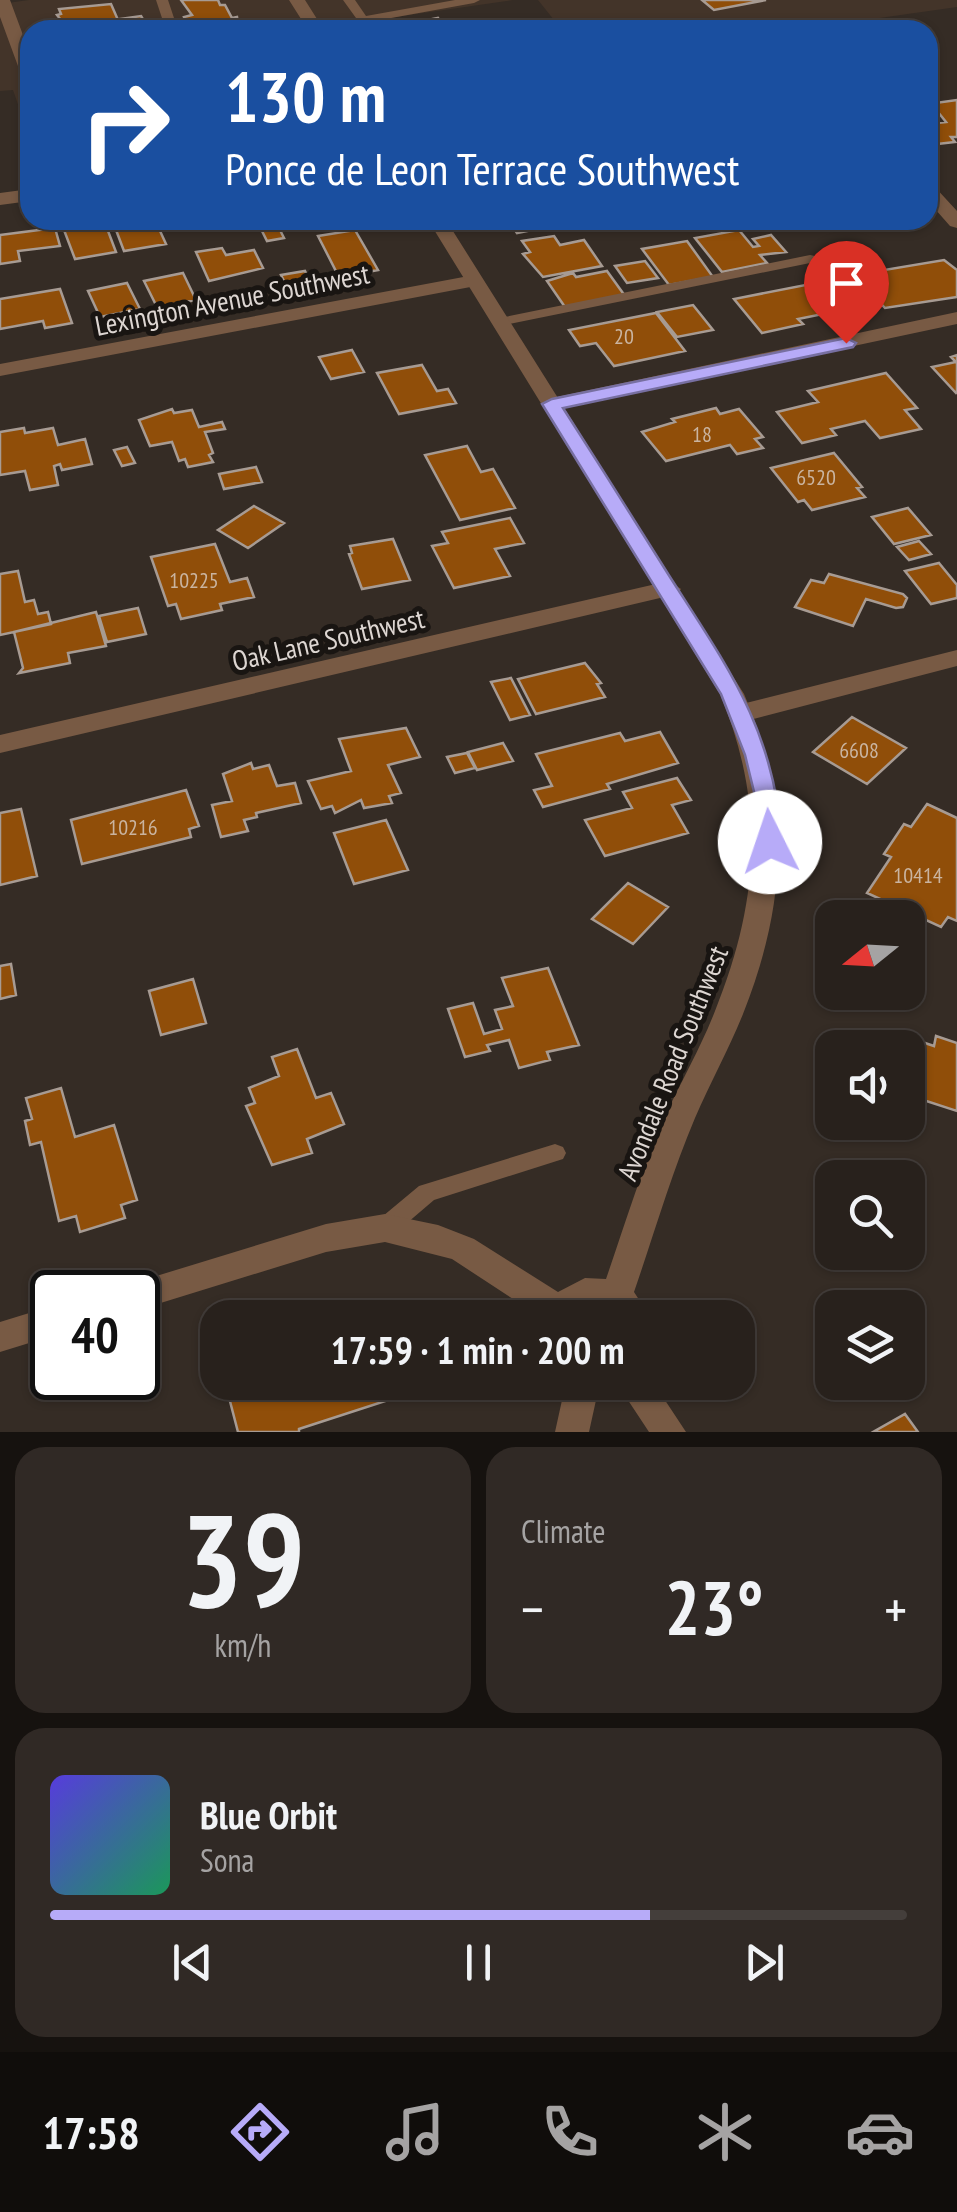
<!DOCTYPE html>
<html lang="en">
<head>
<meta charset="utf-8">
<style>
	body { margin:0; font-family:"PT Sans Narrow",sans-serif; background:#302925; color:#f1f3f6; height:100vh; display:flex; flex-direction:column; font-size:38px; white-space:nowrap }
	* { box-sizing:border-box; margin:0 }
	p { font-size:32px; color:#a5a3a3 }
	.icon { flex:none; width:55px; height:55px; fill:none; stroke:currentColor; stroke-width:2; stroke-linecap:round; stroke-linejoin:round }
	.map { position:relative; height:1432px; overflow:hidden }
	.details { display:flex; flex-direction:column; gap:15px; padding:15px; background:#16120f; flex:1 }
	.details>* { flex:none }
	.banner { position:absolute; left:20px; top:20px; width:918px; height:210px; border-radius:30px; box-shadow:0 2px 8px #0004,0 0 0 2px #443e3b; background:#1a4fa0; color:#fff; overflow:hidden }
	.needle { width:65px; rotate:252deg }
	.fabs { position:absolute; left:815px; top:900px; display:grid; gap:20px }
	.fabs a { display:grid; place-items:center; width:110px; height:110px; border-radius:20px; background:#28211c; box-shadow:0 2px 8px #0004,0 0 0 2px #443e3b; font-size:50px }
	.speed { position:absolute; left:30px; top:1270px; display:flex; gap:20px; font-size:50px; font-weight:700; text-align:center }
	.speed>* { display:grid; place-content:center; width:130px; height:130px; border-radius:50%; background:#28211c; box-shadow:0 2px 8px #0004,0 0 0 2px #443e3b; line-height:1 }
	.speed .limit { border:5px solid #111; border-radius:15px; background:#fff; color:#111 }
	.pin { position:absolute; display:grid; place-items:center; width:85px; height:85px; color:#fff; margin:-102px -42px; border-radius:50% 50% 50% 0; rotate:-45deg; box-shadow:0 0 10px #0007 }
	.pin .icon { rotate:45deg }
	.me { position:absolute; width:110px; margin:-55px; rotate:356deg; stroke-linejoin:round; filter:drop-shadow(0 0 8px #0008) }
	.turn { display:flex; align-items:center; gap:35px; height:210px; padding:0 40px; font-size:45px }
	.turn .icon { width:130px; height:130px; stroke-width:2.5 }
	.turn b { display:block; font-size:70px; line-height:85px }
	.big { font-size:75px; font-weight:800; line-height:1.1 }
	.details .widget { flex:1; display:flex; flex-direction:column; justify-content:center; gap:15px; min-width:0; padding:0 35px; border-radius:30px; background:#302925 }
	.details .dial { align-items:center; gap:0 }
	.dial b { font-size:130px; line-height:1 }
	.song { display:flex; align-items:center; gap:30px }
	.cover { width:120px; height:120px; border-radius:15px; background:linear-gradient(135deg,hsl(250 70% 55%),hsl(150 70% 35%)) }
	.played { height:10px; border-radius:5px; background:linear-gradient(90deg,#b7abf8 70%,#443e3b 70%) }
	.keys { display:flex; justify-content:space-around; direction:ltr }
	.heat { display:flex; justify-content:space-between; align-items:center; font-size:55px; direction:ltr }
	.details .tiles { flex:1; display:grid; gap:15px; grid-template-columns:1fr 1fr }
	.widget:last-child { grid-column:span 2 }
	.trip { position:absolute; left:200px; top:1300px; width:555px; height:100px; border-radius:30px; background:#28211c; box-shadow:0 2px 8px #0004,0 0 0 2px #443e3b; font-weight:800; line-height:100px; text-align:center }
	.dock { display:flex; height:160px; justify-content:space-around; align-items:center; background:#100d0b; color:#a5a3a3 }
	.dock .icon { width:70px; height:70px }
	.dock .on { color:#b7abf8 }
	.dock b { font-size:45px; color:#f1f3f6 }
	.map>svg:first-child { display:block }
	.built { fill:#433429 }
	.building { fill:#904e09; stroke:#a79b93; stroke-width:2.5 }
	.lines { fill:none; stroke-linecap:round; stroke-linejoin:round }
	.service { fill:#785a44; fill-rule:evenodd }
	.minor { fill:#785a44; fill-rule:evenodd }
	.tertiary { fill:#785a44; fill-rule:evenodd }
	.route { fill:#b7abf8; stroke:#776fa1; stroke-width:2.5 }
	.labels { text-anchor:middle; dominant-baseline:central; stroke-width:10; stroke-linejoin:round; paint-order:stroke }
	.number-label { font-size:22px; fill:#cab4a0 }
	.street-label { font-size:28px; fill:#ddd6d2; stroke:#191512 }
</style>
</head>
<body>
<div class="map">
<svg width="957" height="1432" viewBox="0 0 957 1432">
	<rect width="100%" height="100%" fill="#352c25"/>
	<!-- built -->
	<path class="built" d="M 29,0 L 513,0 L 305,30 L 30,30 L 30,139 L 13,90 L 0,91 L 0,4 Z
		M 538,0 L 957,0 L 957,7 L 795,30 L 562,30 Z"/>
	<!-- building -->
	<path class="building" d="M 181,0 L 218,0 L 220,5 L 225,5 L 232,18 L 237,17 L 239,30 L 190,30 L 184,17 L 192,15 Z
		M 702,0 L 766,0 L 714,10 Z
		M 111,4 L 118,20 L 68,29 L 57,15 L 61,14 L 59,9 Z
		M 141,16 L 147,26 L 126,30 L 120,19 Z
		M 438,18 L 447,30 L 417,30 L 412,23 Z
		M 957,100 L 957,137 L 951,137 L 955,142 L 928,145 L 928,124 L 946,122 L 938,112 L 928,113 L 928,104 Z
		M 140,220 L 155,220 L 166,244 L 124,251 L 113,222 Z
		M 508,220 L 547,220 L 552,226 L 517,233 Z
		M 105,223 L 116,252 L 75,259 L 64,230 Z
		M 278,226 L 284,238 L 267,241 L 261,229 Z
		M 55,228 L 60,246 L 18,251 L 20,261 L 0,264 L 0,235 Z
		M 355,230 L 378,270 L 339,277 L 318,236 Z
		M 739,230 L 753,247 L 759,246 L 753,239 L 771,235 L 786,252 L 760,255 L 767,263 L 722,272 L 695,238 Z
		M 554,236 L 560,245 L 584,240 L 602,266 L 543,277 L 523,254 L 530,252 L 522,241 Z
		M 687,241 L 713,277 L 669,285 L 642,249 Z
		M 222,248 L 226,255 L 254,250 L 263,268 L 209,281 L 196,252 Z
		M 944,260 L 957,270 L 957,297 L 885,308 L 873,295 L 854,298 L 844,286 L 861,283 L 854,275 Z
		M 645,261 L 658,278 L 627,283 L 615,266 Z
		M 305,271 L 313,287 L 289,291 L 281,275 Z
		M 607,271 L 625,296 L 565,307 L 547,281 L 573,273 L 576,277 Z
		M 183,273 L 196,300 L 157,307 L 144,281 Z
		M 836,279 L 855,300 L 828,306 L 833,312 L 798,319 L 803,324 L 762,333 L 734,299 Z
		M 127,283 L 140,309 L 100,317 L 88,291 Z
		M 60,289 L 72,323 L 45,328 L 43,321 L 0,329 L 0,299 Z
		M 693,305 L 713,330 L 677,337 L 657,312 Z
		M 656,313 L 685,351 L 614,366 L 596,343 L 580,346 L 569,330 Z
		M 352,350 L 364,372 L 331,379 L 319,357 Z
		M 957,355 L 957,392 L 956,393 L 932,367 L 956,362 L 951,357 Z
		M 422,365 L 437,391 L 448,389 L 456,403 L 399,414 L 377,373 Z
		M 886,373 L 917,408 L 905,410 L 921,429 L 880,438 L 865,421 L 831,429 L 836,435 L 802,443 L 777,412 L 818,402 L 808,391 Z
		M 716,408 L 720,414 L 739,409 L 763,437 L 755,439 L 763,448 L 737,454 L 730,445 L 666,461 L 642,432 L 675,422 L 672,419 Z
		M 172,409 L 174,413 L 192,410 L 199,427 L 222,422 L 225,429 L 205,432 L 213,453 L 209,455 L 213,462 L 188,467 L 185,459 L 179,461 L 172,442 L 150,446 L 139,420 Z
		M 24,428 L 25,433 L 53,428 L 58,445 L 85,439 L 92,464 L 62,470 L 60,464 L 54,466 L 58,485 L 30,490 L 25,471 L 0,475 L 0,432 Z
		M 467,446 L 481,472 L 493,469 L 515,508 L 460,520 L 425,455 Z
		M 127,447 L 135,463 L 122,466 L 114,450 Z
		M 834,453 L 862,487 L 857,488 L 865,497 L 812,510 L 804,500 L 798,502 L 771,468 Z
		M 256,467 L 262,482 L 224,489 L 219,474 Z
		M 254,506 L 284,523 L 248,548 L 218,530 Z
		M 908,508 L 931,535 L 894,544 L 872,517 Z
		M 510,518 L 524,543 L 495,549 L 510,576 L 454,588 L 432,546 L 448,543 L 442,532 Z
		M 393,539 L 410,580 L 362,589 L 349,554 L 352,553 L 350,546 Z
		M 919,541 L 931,554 L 909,560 L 897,547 Z
		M 215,544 L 230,582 L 247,578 L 254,597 L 220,604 L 222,610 L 181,619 L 176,604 L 168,606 L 151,557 Z
		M 939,563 L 957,585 L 957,598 L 931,604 L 905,571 Z
		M 18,571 L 25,602 L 34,600 L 38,614 L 48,612 L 51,624 L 0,635 L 0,574 Z
		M 829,574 L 903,594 L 907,598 L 903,607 L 896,608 L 866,599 L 853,626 L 795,607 L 811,580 L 824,583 Z
		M 138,608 L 146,634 L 107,642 L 99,616 Z
		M 96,612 L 106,646 L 68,653 L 70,663 L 19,673 L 23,668 L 14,632 Z
		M 585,663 L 601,683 L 597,684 L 605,697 L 536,714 L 518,679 Z
		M 511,678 L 530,715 L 510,720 L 491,682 Z
		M 852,717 L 906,748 L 867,784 L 813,752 Z
		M 406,728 L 420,757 L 388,765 L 401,793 L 389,796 L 392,803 L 364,808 L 361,800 L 335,813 L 332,806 L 321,809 L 308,781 L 351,771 L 339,739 Z
		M 660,732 L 678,763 L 607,784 L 610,789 L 543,807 L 534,790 L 552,786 L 536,754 L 620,733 L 625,741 Z
		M 503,743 L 513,761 L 477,770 L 468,752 Z
		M 467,753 L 475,768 L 455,773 L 447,757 Z
		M 251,763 L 253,769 L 269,765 L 277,786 L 295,783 L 301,803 L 256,813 L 257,817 L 244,820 L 248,831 L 221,837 L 212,805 L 232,801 L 223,774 Z
		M 677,778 L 691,800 L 672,805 L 688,833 L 605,856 L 585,820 L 632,808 L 623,792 Z
		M 186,790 L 199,826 L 189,829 L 191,837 L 82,864 L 71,820 Z
		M 927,804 L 957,818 L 957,921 L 948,917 L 941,927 L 867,893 L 891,857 L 884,854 L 904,824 L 911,827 Z
		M 21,809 L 37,876 L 0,885 L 0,813 Z
		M 386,820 L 408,870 L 354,884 L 334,833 Z
		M 628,883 L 668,907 L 633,944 L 592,919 Z
		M 11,964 L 16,995 L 0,999 L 0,966 Z
		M 548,968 L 579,1045 L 547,1052 L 550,1060 L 519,1068 L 509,1040 L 487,1045 L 490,1051 L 465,1057 L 448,1009 L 473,1003 L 484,1034 L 502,1029 L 495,1010 L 513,1006 L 502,978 Z
		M 193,979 L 206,1023 L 161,1035 L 149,991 Z
		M 936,1036 L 957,1043 L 957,1111 L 908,1095 L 910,1038 L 934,1046 Z
		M 297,1049 L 316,1098 L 331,1093 L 344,1124 L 307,1139 L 312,1153 L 272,1165 L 246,1106 L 255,1103 L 249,1088 L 279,1076 L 272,1057 Z
		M 61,1088 L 75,1137 L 114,1125 L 137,1200 L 121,1205 L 125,1218 L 80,1232 L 76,1216 L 59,1221 L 41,1142 L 30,1145 L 25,1121 L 32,1119 L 26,1098 Z
		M 225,1382 L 403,1382 L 407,1394 L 299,1429 L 299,1432 L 238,1432 Z
		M 905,1414 L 918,1432 L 873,1432 Z"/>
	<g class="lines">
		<!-- service -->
		<path class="service" d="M 156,0 L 168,0 L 178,30 L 166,30 Z
			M 343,0 L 355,0 L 366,16 L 455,0 L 480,0 L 474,3 L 325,30 L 300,30 L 356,18 Z
			M 810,255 L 815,256 L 815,262 L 500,326 L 493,322 L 500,318 Z
			M 555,1144 L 563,1147 L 566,1153 L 563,1159 L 434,1200 L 393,1235 L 385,1238 L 377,1235 L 374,1228 L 377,1221 L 419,1186 Z"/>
		<!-- minor -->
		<path class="minor" d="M 0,0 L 10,0 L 30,54 L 30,82 L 22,77 L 0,17 Z
			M 928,185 L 934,186 L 957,211 L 957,228 L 950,226 L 928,201 Z
			M 30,189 L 30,201 L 0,205 L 0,193 Z
			M 474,275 L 484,281 L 481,285 L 0,376 L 0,364 Z
			M 957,312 L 957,324 L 552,410 L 541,404 L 552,398 Z
			M 669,581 L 681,589 L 677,594 L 0,753 L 0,735 Z
			M 957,650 L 957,666 L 742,722 L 730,713 L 742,704 Z
			M 616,1382 L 653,1382 L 686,1432 L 649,1432 Z"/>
		<!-- tertiary -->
		<path class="tertiary" d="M 289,0 L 305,0 L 324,30 L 308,30 Z
			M 428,220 L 446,220 L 744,694 C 792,804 787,903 743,1014 C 729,1049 710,1083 695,1118 C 671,1175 654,1234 634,1292 L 651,1318 C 641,1318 624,1320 615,1316 C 598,1308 592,1301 577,1318 L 542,1318 L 452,1259 L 385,1242 L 326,1252 L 138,1310 L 138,1292 L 123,1292 L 127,1285 L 326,1224 L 385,1214 L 438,1225 L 474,1239 L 558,1292 L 585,1278 L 606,1279 C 625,1224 642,1168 666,1114 C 682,1080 701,1047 715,1011 C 759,902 766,804 720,694 Z
			M 52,1306 L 52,1336 L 0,1352 L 0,1322 Z
			M 566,1382 L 600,1382 L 589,1432 L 555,1432 Z"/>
	</g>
	<!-- route -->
	<path class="route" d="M 846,338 L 856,343 L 853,347 L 563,408 C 599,464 635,521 670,577 C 729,669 774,730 782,842 L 770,851 L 757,842 L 755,796 L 745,755 L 721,694 L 542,404 L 552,399 Z"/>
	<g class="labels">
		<!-- number labels -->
		<g class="number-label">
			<text x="624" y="336">20</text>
			<text x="702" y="434">18</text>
			<text x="816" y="477">6520</text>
			<text x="194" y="580">10225</text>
			<text x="859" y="750">6608</text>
			<text x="133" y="827">10216</text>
			<text x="918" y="875">10414</text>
		</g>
		<!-- street labels -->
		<g class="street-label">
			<text transform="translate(232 299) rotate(-11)">Lexington Avenue Southwest</text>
			<text transform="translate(328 639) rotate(-13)">Oak Lane Southwest</text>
			<text transform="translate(672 1063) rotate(-68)">Avondale Road Southwest</text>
		</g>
	</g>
</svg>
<div class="fabs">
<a><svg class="needle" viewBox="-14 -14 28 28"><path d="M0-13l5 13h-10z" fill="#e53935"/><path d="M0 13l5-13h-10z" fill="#a5a3a3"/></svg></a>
<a><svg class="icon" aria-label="sound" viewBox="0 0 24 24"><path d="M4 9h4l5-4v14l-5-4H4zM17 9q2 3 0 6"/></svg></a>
<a><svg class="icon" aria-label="search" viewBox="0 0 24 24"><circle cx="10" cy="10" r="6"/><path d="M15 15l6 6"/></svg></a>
<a><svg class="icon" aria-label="layers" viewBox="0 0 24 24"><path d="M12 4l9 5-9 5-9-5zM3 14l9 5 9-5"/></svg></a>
</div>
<div class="speed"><div class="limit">40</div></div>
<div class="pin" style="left:846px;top:343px;background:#d93025"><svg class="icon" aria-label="arrive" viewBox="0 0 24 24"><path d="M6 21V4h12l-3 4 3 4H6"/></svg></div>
<svg class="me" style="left:770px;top:842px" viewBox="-20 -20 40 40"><circle r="19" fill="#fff"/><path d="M0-13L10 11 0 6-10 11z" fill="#b7abf8"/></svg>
<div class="trip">17:59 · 1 min · 200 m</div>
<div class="banner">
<div class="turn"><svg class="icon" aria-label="right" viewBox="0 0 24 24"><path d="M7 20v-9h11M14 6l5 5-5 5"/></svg><div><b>130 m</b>Ponce de Leon Terrace Southwest</div></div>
</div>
</div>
<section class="details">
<div class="tiles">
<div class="widget dial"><b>39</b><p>km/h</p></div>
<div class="widget"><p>Climate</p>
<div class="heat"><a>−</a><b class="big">23°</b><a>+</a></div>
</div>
<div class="widget">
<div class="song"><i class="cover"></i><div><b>Blue Orbit</b><p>Sona</p></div></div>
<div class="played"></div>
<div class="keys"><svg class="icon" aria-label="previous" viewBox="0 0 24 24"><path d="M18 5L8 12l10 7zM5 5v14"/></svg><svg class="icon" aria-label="pause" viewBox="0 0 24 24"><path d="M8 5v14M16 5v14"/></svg><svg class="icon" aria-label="next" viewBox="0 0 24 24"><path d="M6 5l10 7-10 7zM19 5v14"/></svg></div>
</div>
</div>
</section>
<nav class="dock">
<b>17:58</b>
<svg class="icon on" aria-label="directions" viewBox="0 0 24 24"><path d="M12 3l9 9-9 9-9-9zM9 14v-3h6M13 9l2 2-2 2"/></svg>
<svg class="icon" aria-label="music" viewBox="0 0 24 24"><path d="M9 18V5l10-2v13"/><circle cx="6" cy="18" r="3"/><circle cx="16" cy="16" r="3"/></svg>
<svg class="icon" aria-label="phone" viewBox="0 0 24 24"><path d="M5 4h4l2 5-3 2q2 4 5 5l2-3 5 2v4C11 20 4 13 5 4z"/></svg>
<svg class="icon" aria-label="climate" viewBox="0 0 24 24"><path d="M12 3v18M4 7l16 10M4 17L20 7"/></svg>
<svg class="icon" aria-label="car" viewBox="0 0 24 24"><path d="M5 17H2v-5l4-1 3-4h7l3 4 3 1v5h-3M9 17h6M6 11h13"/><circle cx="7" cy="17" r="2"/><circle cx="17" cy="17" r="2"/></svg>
</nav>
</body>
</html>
